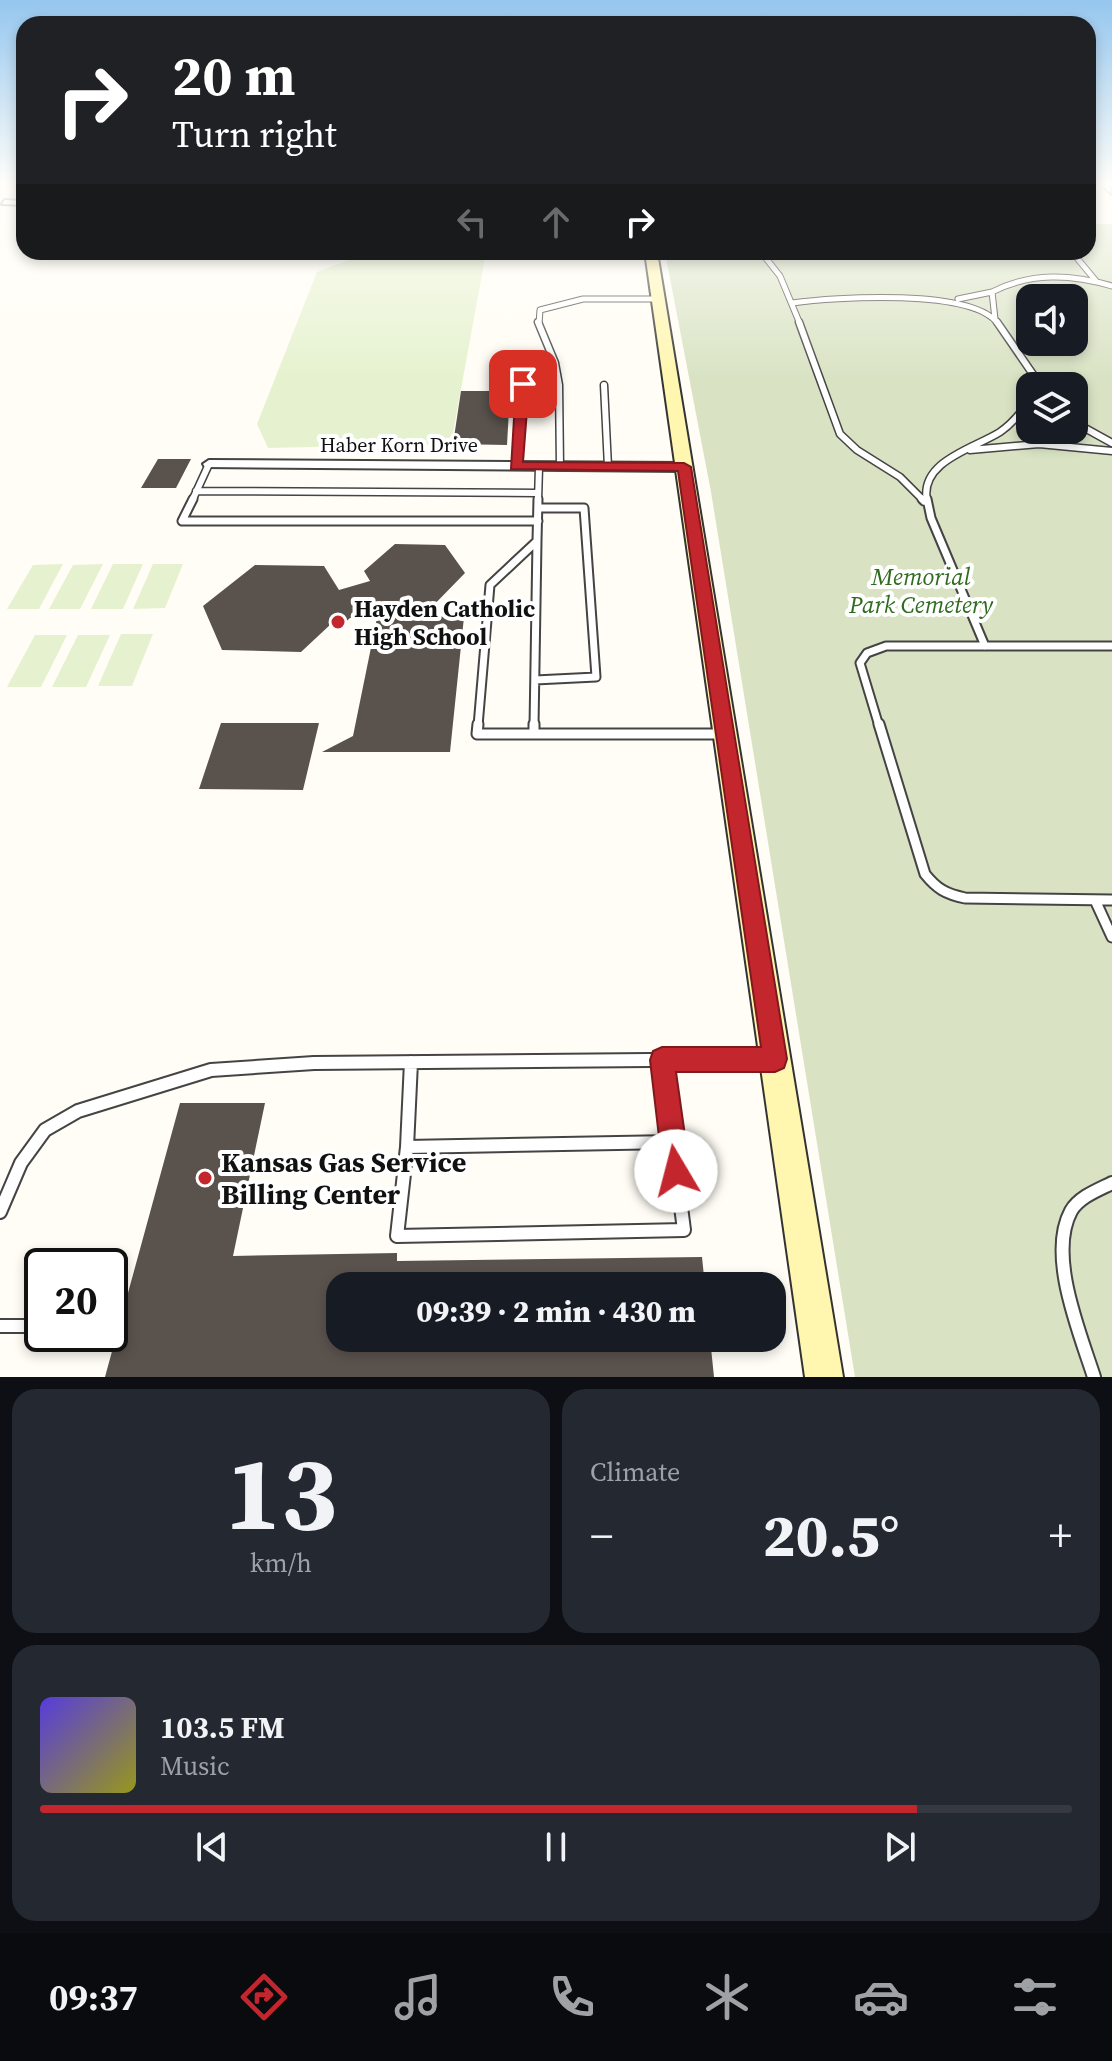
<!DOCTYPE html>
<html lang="en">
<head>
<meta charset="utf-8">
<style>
	body { margin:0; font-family:"Source Serif 4",serif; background:#242831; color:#f1f3f6; height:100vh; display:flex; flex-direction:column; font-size:30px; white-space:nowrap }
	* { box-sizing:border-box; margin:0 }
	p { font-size:26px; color:#9ea1a6 }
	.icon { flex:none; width:44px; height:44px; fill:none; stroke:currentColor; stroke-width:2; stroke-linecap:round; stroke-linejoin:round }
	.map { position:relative; height:1377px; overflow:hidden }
	.drawer { display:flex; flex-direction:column; gap:12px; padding:12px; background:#0d0f14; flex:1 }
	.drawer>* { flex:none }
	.guide { position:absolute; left:16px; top:16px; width:1080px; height:244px; border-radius:24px; box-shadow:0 4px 12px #0003; background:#202124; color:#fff; overflow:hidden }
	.controls { position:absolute; left:1016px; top:284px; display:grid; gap:16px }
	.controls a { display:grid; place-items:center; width:72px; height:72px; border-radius:16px; background:#171b24; box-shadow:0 4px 12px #0003; font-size:40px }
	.speed { position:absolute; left:24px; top:1248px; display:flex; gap:16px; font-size:40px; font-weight:700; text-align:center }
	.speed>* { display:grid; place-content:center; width:104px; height:104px; border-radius:50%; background:#171b24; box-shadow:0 4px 12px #0003; line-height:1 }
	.speed .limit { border:4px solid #111; border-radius:12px; background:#fff; color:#111 }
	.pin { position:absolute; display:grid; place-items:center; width:68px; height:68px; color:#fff; margin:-34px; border-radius:16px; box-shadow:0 4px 12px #0006 }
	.me { position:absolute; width:88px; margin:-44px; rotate:352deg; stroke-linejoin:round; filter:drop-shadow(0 0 6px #0008) }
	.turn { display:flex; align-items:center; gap:28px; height:168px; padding:0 24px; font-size:36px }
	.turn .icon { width:104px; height:104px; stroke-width:2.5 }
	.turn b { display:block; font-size:56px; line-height:68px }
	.lanes { display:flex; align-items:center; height:76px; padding:0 24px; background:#0003; justify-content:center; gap:40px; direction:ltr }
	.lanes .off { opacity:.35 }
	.big { font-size:60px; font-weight:800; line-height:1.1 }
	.drawer .card { flex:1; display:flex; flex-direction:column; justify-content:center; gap:12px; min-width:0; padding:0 28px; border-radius:24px; background:#242831 }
	.drawer .dial { align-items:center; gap:0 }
	.dial b { font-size:104px; line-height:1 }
	.song { display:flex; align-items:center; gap:24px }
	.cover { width:96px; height:96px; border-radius:12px; background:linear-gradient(135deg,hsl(250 70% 55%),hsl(60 70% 35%)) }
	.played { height:8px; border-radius:4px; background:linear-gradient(90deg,#c4262e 85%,#363941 85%) }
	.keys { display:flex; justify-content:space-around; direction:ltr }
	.heat { display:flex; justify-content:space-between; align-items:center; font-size:44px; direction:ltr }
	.drawer .tiles { flex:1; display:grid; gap:12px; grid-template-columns:1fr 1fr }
	.card:last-child { grid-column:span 2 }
	.trip { position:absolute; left:326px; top:1272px; width:460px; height:80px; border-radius:24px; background:#171b24; box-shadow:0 4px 12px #0003; font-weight:800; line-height:80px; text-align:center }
	.dock { display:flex; height:128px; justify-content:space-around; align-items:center; background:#090b0e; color:#9ea1a6 }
	.dock .icon { width:56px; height:56px }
	.dock .current { color:#c4262e }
	.dock b { font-size:36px; color:#f1f3f6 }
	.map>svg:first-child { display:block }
	.cemetery { fill:#d9e3c4; fill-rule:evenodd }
	.pitch { fill:#e6f2cf }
	.building { fill:#5a524d }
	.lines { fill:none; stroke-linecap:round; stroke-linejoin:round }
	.lane-far4-casing { stroke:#444; stroke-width:7 }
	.lane-far3-casing { stroke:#444; stroke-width:9 }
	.lane-far2-casing { stroke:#444; stroke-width:11 }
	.lane-far1-casing { stroke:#444; stroke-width:13 }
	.lane-casing { stroke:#444; stroke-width:16 }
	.street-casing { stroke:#444; stroke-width:4 }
	.secondary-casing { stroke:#333; stroke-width:4 }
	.lane-far4 { stroke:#fff; stroke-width:5 }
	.lane-far3 { stroke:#fff; stroke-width:6 }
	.lane-far2 { stroke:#fff; stroke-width:7 }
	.lane-far1 { stroke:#fff; stroke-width:9 }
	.lane { stroke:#fff; stroke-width:12 }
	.street { fill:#fff; fill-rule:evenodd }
	.secondary { fill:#fff6b0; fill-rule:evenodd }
	.route { fill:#c4262e; stroke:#7f191e; stroke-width:2 }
	.poi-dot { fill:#c4262e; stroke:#fff; stroke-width:3 }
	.labels { text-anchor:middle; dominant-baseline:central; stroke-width:8; stroke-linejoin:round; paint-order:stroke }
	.far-street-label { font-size:20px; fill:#111; stroke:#fff }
	.park-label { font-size:24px; font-style:italic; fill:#2f6b1f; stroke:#fff }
	.poi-label { font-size:24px; font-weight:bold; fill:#111; stroke:#fff; text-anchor:start }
	.near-poi-label { font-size:28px; font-weight:bold; fill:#111; stroke:#fff; text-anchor:start }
</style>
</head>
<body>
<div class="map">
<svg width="1112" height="1377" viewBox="0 0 1112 1377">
	<rect width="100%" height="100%" fill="#fffdf5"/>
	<!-- cemetery -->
	<path class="cemetery" d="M 1088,224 L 1112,224 L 1112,1377 L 855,1377 L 711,492 L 665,252 L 1088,252 ZM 1030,298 L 1074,298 L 1074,342 L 1030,342 ZM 1030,386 L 1074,386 L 1074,430 L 1030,430 Z"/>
	<!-- pitch -->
	<path class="pitch" d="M 370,252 L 486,252 L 451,444 L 268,448 L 257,424 L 317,272 Z
		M 63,564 L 39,609 L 7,609 L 33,565 Z
		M 103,564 L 80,609 L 49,609 L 73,565 Z
		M 113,564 L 143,564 L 123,609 L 91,609 Z
		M 153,564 L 183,564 L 165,608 L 133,609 Z
		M 121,634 L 153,634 L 132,686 L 98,686 Z
		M 35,635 L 67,635 L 41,687 L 7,687 Z
		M 78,635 L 110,635 L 86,687 L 52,687 Z"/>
	<!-- building -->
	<path class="building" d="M 461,391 L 510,391 L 507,445 L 453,444 Z
		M 158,459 L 191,459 L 176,488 L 141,488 Z
		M 395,544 L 445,545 L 465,573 L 423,616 L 464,617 L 450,752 L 322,752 L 353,736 L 377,618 L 350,618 L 339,628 L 331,624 L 301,652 L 222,650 L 203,606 L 255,565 L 324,566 L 339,590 L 370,581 L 364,571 Z
		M 221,723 L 319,723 L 303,790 L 199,789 Z
		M 180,1103 L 265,1103 L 233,1256 L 397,1253 L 397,1261 L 702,1257 L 705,1286 L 340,1286 L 340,1338 L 710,1338 L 714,1377 L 105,1377 Z"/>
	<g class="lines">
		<!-- lane-far4 casing -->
		<g class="lane-far4-casing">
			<path id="lane-far4" d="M 761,252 L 780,276 L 800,324
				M 1072,252 L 1096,281
				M 958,299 L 992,292
				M 792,303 C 834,297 973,288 998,324
				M 995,319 L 992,292 C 1031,272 1071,274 1112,286
				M 539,324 L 540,310 L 583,299 L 658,299"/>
		</g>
		<!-- lane-far3 casing -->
		<g class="lane-far3-casing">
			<path id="lane-far3" d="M 538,322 L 555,363 L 559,385 L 560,467
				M 799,322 L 840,434 L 857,450 L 900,477 L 924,501
				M 997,322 L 1041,386
				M 604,385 L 608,467
				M 1074,422 L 1112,443
				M 970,450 L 1039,444 L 1112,451
				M 516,466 L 523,384
				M 196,491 L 538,493
				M 192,501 L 209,464
				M 538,501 L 539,467
				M 927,501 C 919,461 975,448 1000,432 C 1013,423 1021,413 1030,400"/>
		</g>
		<!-- lane-far2 casing -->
		<g class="lane-far2-casing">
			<path id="lane-far2" d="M 193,499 L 182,521 L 538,521
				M 922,499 L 924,501
				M 927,499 L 931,518 L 985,646
				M 535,680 L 596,677 L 584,508 L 538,508
				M 478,726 L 490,585 L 537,541 L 538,499
				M 534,726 L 537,541
				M 879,726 L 860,663 L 867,653 L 886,646 L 1112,646"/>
		</g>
		<!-- lane-far1 casing -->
		<g class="lane-far1-casing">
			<path id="lane-far1" d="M 478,724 L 477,734 L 724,734
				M 879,724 L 925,874 C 937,889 946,894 965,898 L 1112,900
				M 534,734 L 534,724
				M 1095,900 L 1112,937"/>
		</g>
		<!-- lane casing -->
		<g class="lane-casing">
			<path id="lane" d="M 411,1062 L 407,1147 L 397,1236 L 684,1230 L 662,1060
				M 407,1147 L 672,1142
				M 0,1212 L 21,1163 L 45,1130 L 78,1111 L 211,1070 L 314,1063 L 770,1059
				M 0,1326 L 42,1326
				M 1094,1377 C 1080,1333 1047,1255 1071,1211 C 1079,1197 1098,1190 1112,1183"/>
		</g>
		<!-- street casing -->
		<g class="street-casing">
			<path id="street" d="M 1101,185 L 1109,185 L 1112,194 Z
				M 5,200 L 24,201 L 24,205 L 2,204 Z
				M 209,460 L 684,463 L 690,467 L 684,471 L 205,467 L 203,464 Z"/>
		</g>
		<!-- secondary casing -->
		<g class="secondary-casing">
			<path id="secondary" d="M 645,252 L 657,252 L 843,1377 L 805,1377 Z"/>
		</g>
		<!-- lane-far4 -->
		<use href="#lane-far4" class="lane-far4"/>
		<!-- lane-far3 -->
		<use href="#lane-far3" class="lane-far3"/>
		<!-- lane-far2 -->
		<use href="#lane-far2" class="lane-far2"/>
		<!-- lane-far1 -->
		<use href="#lane-far1" class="lane-far1"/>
		<!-- lane -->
		<use href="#lane" class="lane"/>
		<!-- street -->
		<use href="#street" class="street"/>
		<!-- secondary -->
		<use href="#secondary" class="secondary"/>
	</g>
	<!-- sky -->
	<linearGradient id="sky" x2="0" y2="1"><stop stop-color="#95c6ee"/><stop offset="0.49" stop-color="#fffefa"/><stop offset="1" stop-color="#fffefa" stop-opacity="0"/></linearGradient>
	<rect width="1112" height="377" fill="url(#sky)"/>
	<!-- route -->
	<path class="route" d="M 523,380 L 529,384 L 523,462 L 684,463 L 691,467 L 787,1059 L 784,1068 L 775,1072 L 676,1072 L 690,1171 L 686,1181 L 676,1185 L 667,1181 L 663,1171 L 650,1060 L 653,1051 L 662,1047 L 761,1047 L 678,471 L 511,469 L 516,384 Z"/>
	<!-- markers -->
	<g class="poi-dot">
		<circle cx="338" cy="622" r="8"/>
		<circle cx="205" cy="1178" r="8"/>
	</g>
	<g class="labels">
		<!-- far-street labels -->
		<g class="far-street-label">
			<text x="399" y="445">Haber Korn Drive</text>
		</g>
		<!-- park labels -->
		<g class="park-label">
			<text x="921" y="576">Memorial<tspan x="921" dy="28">Park Cemetery</tspan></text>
		</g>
		<!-- poi labels -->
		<g class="poi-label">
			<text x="354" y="608">Hayden Catholic<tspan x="354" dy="28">High School</tspan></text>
		</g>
		<!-- near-poi labels -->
		<g class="near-poi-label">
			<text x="221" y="1162">Kansas Gas Service<tspan x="221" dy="32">Billing Center</tspan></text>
		</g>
	</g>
</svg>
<div class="controls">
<a><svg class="icon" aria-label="sound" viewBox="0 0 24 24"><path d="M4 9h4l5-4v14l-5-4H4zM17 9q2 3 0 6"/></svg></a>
<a><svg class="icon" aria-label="layers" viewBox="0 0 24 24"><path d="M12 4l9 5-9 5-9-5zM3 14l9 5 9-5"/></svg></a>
</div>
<div class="speed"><div class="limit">20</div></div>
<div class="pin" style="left:523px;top:384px;background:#d93025"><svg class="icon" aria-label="arrive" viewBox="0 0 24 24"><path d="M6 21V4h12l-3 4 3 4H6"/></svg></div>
<svg class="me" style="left:676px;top:1171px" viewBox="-20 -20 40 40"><circle r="19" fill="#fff"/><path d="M0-13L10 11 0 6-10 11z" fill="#c4262e"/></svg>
<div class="trip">09:39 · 2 min · 430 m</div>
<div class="guide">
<div class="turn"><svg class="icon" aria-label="right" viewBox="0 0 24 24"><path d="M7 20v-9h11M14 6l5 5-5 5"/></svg><div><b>20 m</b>Turn right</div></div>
<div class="lanes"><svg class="icon off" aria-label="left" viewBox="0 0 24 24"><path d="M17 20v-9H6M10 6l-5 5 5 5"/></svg><svg class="icon off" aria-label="ahead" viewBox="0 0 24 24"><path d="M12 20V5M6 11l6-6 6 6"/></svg><svg class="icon" aria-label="right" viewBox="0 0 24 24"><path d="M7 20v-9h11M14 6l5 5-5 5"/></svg></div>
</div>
</div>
<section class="drawer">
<div class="tiles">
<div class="card dial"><b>13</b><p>km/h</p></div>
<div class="card"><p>Climate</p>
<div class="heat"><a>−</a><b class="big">20.5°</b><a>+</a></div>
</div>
<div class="card">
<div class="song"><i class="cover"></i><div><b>103.5 FM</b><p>Music</p></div></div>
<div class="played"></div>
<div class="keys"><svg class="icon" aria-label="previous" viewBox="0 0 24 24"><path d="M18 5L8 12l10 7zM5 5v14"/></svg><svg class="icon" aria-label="pause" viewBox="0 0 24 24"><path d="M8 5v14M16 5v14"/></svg><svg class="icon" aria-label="next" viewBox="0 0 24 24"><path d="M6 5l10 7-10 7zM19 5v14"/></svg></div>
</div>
</div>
</section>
<nav class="dock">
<b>09:37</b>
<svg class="icon current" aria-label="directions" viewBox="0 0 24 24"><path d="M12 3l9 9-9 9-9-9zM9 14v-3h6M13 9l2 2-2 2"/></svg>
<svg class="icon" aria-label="music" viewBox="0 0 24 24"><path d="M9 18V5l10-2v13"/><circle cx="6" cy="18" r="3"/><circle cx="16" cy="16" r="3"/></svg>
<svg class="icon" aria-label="phone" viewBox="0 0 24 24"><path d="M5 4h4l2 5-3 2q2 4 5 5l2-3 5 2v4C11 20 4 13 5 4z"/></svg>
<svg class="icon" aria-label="climate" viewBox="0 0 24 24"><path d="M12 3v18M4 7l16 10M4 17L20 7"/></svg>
<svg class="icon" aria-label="car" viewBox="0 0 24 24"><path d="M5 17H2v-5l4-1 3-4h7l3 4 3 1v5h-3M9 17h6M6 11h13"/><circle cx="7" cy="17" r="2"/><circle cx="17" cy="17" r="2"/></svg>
<svg class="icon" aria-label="filters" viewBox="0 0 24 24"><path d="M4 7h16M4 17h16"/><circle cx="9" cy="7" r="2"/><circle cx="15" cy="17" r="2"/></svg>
</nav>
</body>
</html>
